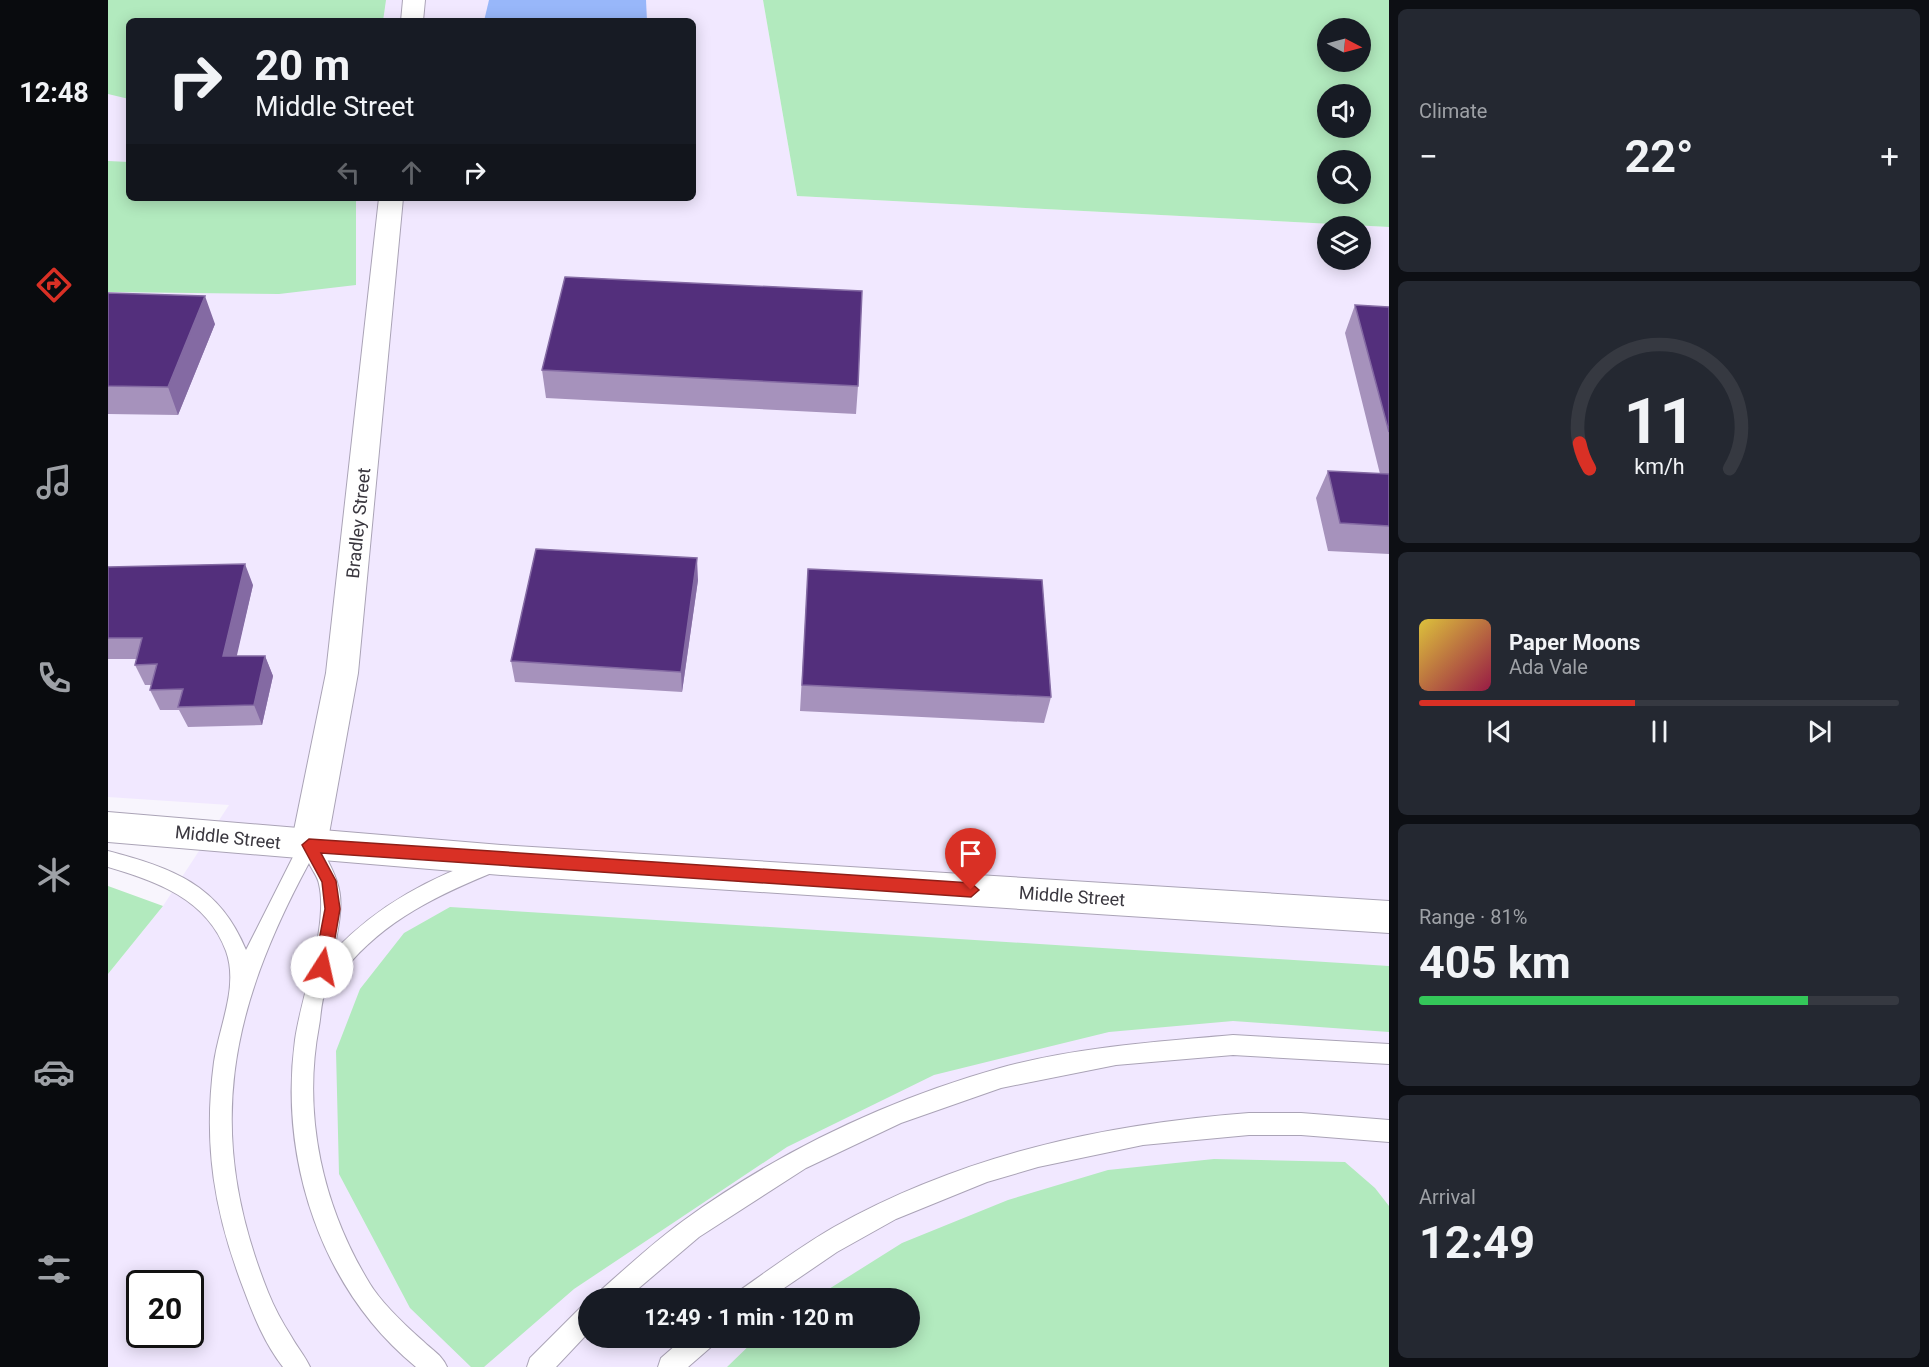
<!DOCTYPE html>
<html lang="en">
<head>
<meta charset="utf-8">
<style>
	body { margin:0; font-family:Roboto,sans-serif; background:#242831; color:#f1f3f6; height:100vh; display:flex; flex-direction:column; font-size:22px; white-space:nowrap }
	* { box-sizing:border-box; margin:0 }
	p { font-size:20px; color:#9ea1a6 }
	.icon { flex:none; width:33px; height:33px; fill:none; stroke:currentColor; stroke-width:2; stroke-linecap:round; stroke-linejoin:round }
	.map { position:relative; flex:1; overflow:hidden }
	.side { display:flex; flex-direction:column; gap:9px; padding:9px; background:#0d0f14; width:540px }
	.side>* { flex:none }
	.hud { position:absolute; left:18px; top:18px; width:570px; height:183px; border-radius:9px; box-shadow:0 3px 15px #0003; background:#171b24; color:#f1f3f6; overflow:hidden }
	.needle { width:39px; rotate:96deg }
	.tools { position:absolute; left:1209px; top:18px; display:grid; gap:12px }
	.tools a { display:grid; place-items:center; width:54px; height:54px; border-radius:50%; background:#171b24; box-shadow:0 3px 15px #0003; font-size:30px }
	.speed { position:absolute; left:18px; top:1270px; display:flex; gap:12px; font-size:30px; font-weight:700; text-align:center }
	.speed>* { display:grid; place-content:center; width:78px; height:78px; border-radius:50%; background:#171b24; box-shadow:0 3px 15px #0003; line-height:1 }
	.speed .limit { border:3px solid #111; border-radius:9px; background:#fff; color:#111 }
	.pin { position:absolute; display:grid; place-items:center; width:51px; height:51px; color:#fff; margin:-62px -26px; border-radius:50% 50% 50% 0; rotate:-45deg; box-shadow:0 0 6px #0007 }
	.pin .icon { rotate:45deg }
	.me { position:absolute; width:66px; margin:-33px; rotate:10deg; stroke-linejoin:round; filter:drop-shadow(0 0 4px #0008) }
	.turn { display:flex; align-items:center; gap:21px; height:126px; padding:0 30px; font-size:27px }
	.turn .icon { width:78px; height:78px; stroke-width:2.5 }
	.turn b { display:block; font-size:42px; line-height:51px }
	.lanes { display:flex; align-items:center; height:57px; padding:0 30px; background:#0003; justify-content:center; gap:30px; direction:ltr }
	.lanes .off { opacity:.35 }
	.big { font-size:45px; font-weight:700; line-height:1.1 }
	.side .tile { flex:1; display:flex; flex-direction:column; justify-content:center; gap:9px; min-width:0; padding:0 21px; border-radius:9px; background:#242831 }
	.side .dial { align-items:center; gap:0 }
	.dial svg { height:156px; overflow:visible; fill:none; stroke:#363941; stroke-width:7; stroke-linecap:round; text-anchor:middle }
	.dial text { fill:#f1f3f6; stroke:none }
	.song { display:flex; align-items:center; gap:18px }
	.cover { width:72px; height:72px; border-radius:9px; background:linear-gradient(135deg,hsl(50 70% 55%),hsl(340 70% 35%)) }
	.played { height:6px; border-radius:3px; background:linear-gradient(90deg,#d93025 45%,#363941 45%) }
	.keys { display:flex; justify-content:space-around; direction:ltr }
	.heat { display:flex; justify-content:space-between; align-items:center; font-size:33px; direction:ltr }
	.charge { height:9px; border-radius:4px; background:linear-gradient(90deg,#34c759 81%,#363941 0) }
	.trip { position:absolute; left:470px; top:1288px; width:342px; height:60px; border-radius:30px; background:#171b24; box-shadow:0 3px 15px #0003; font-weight:700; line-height:60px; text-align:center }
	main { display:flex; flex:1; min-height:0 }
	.tab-bar { display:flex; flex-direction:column; width:108px; justify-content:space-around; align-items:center; background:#090b0e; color:#9ea1a6 }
	.tab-bar .icon { width:42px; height:42px }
	.tab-bar .current { color:#d93025 }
	.tab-bar b { font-size:27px; color:#f1f3f6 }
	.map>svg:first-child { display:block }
	.built { fill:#f1e8ff; fill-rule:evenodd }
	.green { fill:#b2eabe; fill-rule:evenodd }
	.water { fill:#98b7fa }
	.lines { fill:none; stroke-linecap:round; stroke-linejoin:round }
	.service-casing { stroke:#aaa3b6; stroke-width:2 }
	.minor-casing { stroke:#aaa3b6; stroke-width:2 }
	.tertiary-casing { stroke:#aaa3b6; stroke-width:2 }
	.service { fill:#fff; fill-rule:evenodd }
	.minor { fill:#fff; fill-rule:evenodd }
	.tertiary { fill:#fff; fill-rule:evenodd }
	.wall { fill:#a692bc }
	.shaded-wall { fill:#846aa3 }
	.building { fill:#532f7c; stroke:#846aa3; stroke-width:1.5 }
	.route { fill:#d93025; stroke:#8d1f18; stroke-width:1.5 }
	.labels { text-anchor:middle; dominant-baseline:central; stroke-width:6; stroke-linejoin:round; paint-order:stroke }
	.street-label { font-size:18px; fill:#3a373f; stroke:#fff }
</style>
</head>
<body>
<main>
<nav class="tab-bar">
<b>12:48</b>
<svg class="icon current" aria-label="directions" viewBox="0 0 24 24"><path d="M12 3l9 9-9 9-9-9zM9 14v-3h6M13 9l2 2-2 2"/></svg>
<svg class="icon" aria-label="music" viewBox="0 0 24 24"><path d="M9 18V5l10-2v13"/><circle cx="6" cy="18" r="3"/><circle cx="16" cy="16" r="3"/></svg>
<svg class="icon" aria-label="phone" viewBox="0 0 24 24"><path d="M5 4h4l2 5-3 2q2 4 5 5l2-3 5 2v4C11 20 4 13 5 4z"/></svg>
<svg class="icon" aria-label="climate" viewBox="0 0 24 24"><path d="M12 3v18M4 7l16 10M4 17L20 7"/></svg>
<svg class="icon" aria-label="car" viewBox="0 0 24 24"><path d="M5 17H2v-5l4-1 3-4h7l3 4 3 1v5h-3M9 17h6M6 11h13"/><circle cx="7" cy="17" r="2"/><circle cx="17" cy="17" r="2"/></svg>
<svg class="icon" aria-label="filters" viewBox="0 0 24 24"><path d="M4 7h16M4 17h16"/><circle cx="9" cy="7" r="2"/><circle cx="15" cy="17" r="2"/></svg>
</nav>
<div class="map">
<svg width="1281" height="1367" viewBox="0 0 1281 1367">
	<rect width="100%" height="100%" fill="#f8f5fd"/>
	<!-- built -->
	<path class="built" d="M 0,0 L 655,0 L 689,196 L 1281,227 L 1281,1367 L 0,1367 L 0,974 L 55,906 L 121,805 L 0,797 ZM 21,21 L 585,21 L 585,198 L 21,198 ZM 1220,226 L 1252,226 L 1252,260 L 1220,260 ZM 32,1284 L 82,1284 L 82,1335 L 32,1335 ZM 480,1299 L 801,1299 L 801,1338 L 480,1338 Z"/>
	<!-- green -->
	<path class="green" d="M 0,0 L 278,0 L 275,21 L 21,21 L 21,99 L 0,94 Z
		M 655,0 L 1281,0 L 1281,227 L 689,196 ZM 1252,28 L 1252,62 L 1220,62 L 1220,28 ZM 1252,94 L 1252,128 L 1220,128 L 1220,94 ZM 1252,160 L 1252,194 L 1220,194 L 1220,160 Z
		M 0,161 L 21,162 L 21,198 L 248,198 L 248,285 L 171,294 L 0,292 Z
		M 0,886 L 55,906 L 0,974 Z
		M 342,907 L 1281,966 L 1281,1032 L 1125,1021 L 1001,1032 L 826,1075 L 679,1147 L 466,1289 L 376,1367 L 363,1367 L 302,1308 L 231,1174 L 228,1051 L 252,989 L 296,933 Z
		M 1106,1159 L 1237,1162 L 1267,1188 L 1281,1206 L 1281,1367 L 619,1367 L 649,1338 L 801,1338 L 801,1299 L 705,1299 L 794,1243 L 900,1200 L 1000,1170 Z"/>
	<!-- water -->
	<path class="water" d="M 381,0 L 538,0 L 539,21 L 376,21 Z"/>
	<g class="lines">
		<!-- service casing -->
		<g class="service-casing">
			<path id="service" d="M 201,837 L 208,839 C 236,889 237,894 226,951 C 271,904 323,877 384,856 L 391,858 L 394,864 L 391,870 C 332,894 277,919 236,970 C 231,976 222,984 218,990 C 213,1000 213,1016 211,1026 C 194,1116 215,1207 262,1284 C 273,1302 299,1327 315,1341 C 324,1350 334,1355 339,1367 L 308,1367 C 213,1289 171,1160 187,1040 C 193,996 221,926 211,884 C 210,877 204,870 201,863 C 121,1011 96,1132 160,1292 C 166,1307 174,1322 183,1336 C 189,1347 197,1356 202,1367 L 175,1367 C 157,1344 146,1317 136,1290 C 106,1212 95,1145 106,1062 C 111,1026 131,987 118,951 C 99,899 48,881 0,867 L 0,851 C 64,868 111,884 138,950 L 194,839 Z
				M 1125,1035 L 1281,1044 L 1281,1064 L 1125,1055 L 1008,1065 L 893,1088 L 793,1123 L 698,1168 L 591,1237 L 518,1299 L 488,1299 L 492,1291 C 519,1267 546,1242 575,1221 C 670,1152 779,1100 892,1068 C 968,1047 1047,1042 1125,1035 Z
				M 1141,1113 L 1193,1113 L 1281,1120 L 1281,1142 L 1193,1135 L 1141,1135 L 1035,1145 L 930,1167 L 879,1182 L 788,1219 L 729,1252 L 660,1299 L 627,1299 L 631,1291 C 662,1269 693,1246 726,1227 C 855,1155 995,1124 1141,1113 Z
				M 480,1304 L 480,1333 L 448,1367 L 419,1367 L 422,1358 L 472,1308 Z
				M 576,1338 L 606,1338 L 603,1347 L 580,1367 L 550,1367 L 553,1358 Z"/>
		</g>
		<!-- minor casing -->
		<g class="minor-casing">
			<path id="minor" d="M 295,0 L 317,0 L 315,21 L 293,21 Z
				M 271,198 L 295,198 L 250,673 L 219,845 L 214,856 L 201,860 L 188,856 L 183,845 L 218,673 Z"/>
		</g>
		<!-- tertiary casing -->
		<g class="tertiary-casing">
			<path id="tertiary" d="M 0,812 L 393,845 L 1281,901 L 1281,933 L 393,875 L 0,842 Z"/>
		</g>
		<!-- service -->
		<use href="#service" class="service"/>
		<!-- minor -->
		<use href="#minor" class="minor"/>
		<!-- tertiary -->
		<use href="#tertiary" class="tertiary"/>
	</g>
	<!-- wall -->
	<path class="wall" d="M 0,293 L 107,324 L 70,415 L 0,414 Z
		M 1247,305 L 1281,307 L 1281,554 L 1220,551 L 1208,498 L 1220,471 L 1272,474 L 1237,333 Z
		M 434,370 L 750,386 L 748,414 L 438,398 Z
		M 0,567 L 145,585 L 128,656 L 157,656 L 165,676 L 154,725 L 80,727 L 71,710 L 52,710 L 42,690 L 44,685 L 37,685 L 27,665 L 29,659 L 0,659 Z
		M 700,569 L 943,697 L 936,723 L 692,711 Z
		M 590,580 L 574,692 L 407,682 L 403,661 Z"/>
	<!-- shaded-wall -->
	<path class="shaded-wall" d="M 97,296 L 107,324 L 70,415 L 60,387 Z
		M 589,558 L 590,580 L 574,692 L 573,672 Z
		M 137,564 L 145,585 L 124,677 L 115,656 Z
		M 157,656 L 165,676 L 154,725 L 146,705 Z"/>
	<!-- building -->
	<path class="building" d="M 457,277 L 754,291 L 750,386 L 434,370 Z
		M 0,293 L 97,296 L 60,387 L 0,386 Z
		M 1247,305 L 1281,307 L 1281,432 Z
		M 1220,471 L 1281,474 L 1281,526 L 1232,523 Z
		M 428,549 L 589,558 L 573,672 L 403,661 Z
		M 137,564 L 115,656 L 157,656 L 146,705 L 70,707 L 75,689 L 42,690 L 49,664 L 27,665 L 34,638 L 0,638 L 0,567 Z
		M 700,569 L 934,580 L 943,697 L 694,685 Z"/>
	<!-- route -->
	<path class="route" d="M 201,839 L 863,883 L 871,890 L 863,897 L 213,853 L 228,881 L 232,909 L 222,967 L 219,972 L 214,974 L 208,972 L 206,967 L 217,909 L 214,882 L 194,845 Z"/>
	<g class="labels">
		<!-- street labels -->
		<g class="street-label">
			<text transform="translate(250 523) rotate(-84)">Bradley Street</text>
			<text transform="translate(120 837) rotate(6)">Middle Street</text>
			<text transform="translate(964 896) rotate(4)">Middle Street</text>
		</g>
	</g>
</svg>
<div class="tools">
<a><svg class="needle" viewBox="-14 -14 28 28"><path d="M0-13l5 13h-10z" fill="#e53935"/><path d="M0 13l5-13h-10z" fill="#9ea1a6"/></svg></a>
<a><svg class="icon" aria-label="sound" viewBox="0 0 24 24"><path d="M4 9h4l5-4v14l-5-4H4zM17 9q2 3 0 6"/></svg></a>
<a><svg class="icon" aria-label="search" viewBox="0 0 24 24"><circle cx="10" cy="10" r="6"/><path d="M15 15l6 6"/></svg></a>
<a><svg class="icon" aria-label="layers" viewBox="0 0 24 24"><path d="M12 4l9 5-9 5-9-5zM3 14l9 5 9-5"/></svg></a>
</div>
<div class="speed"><div class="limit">20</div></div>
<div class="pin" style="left:863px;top:890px;background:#d93025"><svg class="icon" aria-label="arrive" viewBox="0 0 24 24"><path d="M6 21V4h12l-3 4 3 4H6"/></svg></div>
<svg class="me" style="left:214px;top:967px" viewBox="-20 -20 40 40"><circle r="19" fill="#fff"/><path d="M0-13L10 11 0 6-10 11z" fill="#d93025"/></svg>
<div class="trip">12:49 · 1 min · 120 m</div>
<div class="hud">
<div class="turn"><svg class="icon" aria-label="right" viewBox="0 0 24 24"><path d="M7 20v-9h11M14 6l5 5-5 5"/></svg><div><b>20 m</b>Middle Street</div></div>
<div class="lanes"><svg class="icon off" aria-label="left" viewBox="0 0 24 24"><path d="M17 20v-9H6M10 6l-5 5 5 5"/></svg><svg class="icon off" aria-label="ahead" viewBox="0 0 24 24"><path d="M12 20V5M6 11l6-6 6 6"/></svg><svg class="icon" aria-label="right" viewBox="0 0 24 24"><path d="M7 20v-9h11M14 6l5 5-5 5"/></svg></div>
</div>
</div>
<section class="side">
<div class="tile"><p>Climate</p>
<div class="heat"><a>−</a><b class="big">22°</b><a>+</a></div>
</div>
<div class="tile dial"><svg viewBox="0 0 100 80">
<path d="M14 69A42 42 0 1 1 86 69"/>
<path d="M14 69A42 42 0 0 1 9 56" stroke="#d93025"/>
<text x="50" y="56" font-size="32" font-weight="700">11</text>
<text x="50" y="72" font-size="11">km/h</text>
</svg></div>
<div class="tile">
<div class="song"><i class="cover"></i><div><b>Paper Moons</b><p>Ada Vale</p></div></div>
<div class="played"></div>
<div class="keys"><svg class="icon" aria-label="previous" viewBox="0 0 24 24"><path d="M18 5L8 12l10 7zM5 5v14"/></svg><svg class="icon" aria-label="pause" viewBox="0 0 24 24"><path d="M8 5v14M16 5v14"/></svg><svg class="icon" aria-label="next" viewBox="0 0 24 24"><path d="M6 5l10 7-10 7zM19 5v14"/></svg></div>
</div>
<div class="tile"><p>Range · 81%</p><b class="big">405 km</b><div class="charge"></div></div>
<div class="tile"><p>Arrival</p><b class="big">12:49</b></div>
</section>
</main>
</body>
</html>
